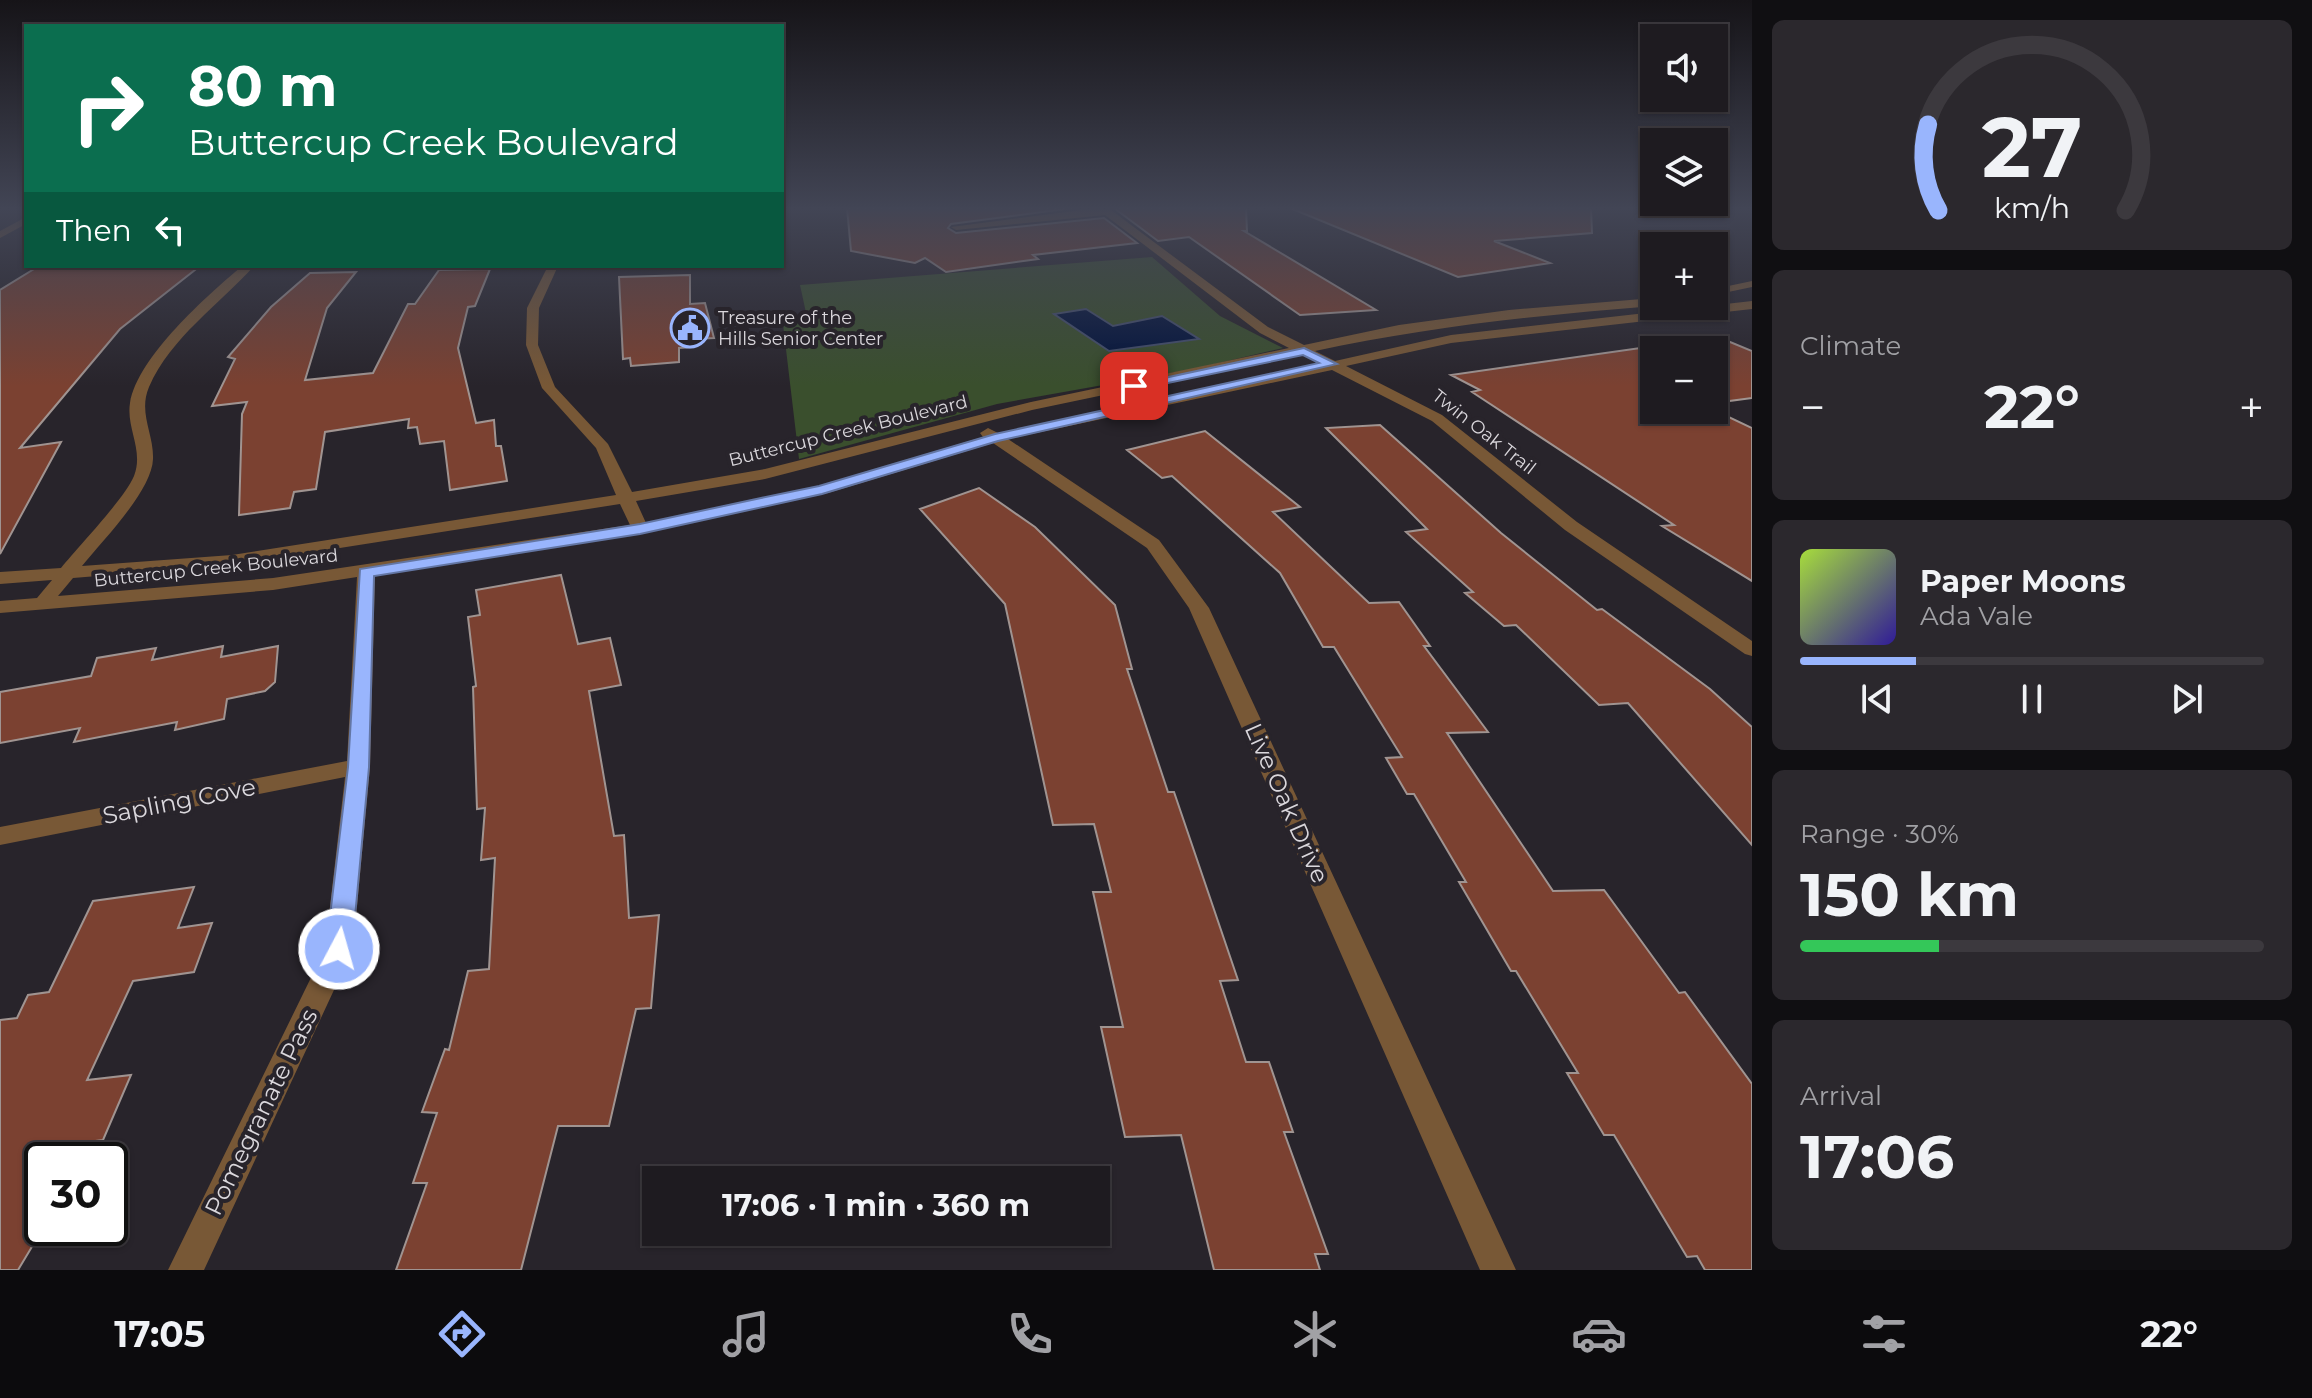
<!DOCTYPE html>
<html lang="en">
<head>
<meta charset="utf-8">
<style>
	body { margin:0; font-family:Montserrat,sans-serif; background:#2b282d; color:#f1f3f6; height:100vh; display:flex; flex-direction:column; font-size:30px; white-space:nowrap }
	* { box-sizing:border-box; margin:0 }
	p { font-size:26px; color:#a1a1a5 }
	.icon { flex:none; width:44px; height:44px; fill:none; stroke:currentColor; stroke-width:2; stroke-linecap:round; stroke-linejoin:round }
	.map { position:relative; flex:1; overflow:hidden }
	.drawer { display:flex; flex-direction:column; gap:20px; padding:20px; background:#100f12; width:560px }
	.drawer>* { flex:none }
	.top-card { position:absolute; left:24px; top:24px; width:760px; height:244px; border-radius:0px; box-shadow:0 2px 6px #0004,0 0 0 2px #3c393e; background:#0b6e4f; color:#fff; overflow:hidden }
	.tools { position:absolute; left:1640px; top:24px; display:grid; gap:16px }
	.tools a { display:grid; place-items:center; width:88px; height:88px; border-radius:0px; background:#1e1b20; box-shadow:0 2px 6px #0004,0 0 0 2px #3c393e; font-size:40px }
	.speed { position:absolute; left:24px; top:1142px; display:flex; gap:16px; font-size:40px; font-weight:700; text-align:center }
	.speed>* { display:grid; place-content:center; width:104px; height:104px; border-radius:50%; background:#1e1b20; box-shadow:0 2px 6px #0004,0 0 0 2px #3c393e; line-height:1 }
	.speed .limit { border:4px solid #111; border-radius:12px; background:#fff; color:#111 }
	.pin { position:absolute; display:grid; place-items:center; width:68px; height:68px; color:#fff; margin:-34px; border-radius:16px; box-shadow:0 4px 12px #0006 }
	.me { position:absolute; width:88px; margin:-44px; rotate:6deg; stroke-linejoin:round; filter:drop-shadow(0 0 6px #0008) }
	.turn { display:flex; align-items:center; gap:28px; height:168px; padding:0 32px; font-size:36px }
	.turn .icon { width:104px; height:104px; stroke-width:2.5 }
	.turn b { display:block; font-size:56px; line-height:68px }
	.then { display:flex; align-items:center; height:76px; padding:0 32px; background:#0003; gap:16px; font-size:30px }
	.big { font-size:60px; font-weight:700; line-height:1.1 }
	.drawer .tile { flex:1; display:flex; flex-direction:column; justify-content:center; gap:12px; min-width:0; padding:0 28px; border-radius:12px; background:#2b282d }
	.drawer .dial { align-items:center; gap:0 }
	.dial svg { height:208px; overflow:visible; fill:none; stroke:#3c393e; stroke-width:7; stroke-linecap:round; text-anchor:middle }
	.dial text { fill:#f1f3f6; stroke:none }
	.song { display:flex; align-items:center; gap:24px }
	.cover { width:96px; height:96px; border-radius:12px; background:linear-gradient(135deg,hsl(80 70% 55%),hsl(250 70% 35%)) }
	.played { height:8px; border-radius:4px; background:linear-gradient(90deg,#99b5fd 25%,#3c393e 25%) }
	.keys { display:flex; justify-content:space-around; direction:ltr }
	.heat { display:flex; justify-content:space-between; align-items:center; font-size:44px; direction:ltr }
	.charge { height:12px; border-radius:6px; background:linear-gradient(90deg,#34c759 30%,#3c393e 0) }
	.trip { position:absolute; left:642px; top:1166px; width:468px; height:80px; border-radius:0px; background:#1e1b20; box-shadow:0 2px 6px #0004,0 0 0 2px #3c393e; font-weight:700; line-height:80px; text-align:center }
	.menu { display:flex; height:128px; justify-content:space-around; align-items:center; background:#0c0b0d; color:#a1a1a5 }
	.menu .icon { width:56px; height:56px }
	.menu .active { color:#99b5fd }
	.menu b { font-size:36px; color:#f1f3f6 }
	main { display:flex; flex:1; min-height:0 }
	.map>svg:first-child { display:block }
	.green { fill:#3a4f2d }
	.water { fill:#02133c; stroke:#434e6c; stroke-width:2 }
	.building { fill:#7b4131; stroke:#a09491; stroke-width:2 }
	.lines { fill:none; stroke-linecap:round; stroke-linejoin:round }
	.minor { fill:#785836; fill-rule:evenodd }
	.route { fill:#99b5fd; stroke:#6376a4; stroke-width:2 }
	.labels { text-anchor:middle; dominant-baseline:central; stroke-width:8; stroke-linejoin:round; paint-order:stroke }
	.far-poi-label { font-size:18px; fill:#dad7dc; stroke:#28242b; text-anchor:start }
	.far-street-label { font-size:18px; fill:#dad7dc; stroke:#28242b }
	.near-street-label { font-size:24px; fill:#dad7dc; stroke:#28242b }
</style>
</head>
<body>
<main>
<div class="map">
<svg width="1752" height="1270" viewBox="0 0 1752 1270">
	<rect width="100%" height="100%" fill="#28242b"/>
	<!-- green -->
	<path class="green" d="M 1152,257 L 1220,316 L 1283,348 L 1193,369 L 997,404 L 799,459 L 783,324 L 808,322 L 800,285 Z"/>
	<!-- water -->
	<path class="water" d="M 1086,309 L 1113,326 L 1162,316 L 1199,339 L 1109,351 L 1054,314 Z"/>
	<!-- building -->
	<path class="building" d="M 847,208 L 1072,208 L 951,224 L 948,228 L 956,233 L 1104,218 L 1137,243 L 1033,255 L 1038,259 L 946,272 L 925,258 L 915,263 L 851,251 Z
		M 1114,208 L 1246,208 L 1247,231 L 1244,231 L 1376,310 L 1300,315 L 1189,237 L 1158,241 Z
		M 1290,208 L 1591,208 L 1592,233 L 1494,241 L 1550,263 L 1458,277 Z
		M 39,266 L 200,266 L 120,329 L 20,448 L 61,442 L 0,554 L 0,290 Z
		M 490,269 L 475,306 L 468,307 L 458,348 L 476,423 L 494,420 L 496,446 L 501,446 L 507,481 L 450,490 L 444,441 L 420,444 L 417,427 L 408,428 L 409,419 L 325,432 L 316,489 L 294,492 L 290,508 L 239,515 L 242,414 L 247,402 L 212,406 L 235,359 L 228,357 L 271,307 L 310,273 L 356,272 L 327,308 L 305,380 L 373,373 L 408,304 L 415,304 L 439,270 Z
		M 690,275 L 690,304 L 705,303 L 714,338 L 692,339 L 693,347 L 679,348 L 679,362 L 631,366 L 630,358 L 623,359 L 619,277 Z
		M 1718,337 L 1752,351 L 1752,398 L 1714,403 L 1714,350 L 1654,350 L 1654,410 L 1714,410 L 1752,428 L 1752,581 L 1662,526 L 1674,525 L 1472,392 L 1480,390 L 1451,375 Z
		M 1380,425 L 1501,533 L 1597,610 L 1602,609 L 1710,689 L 1752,727 L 1752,845 L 1628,703 L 1599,705 L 1516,625 L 1504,626 L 1465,593 L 1473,592 L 1406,532 L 1427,529 L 1326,428 Z
		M 1205,431 L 1300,507 L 1273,512 L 1369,603 L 1399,602 L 1430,646 L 1424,646 L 1488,732 L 1447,733 L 1553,891 L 1604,890 L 1679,993 L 1685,992 L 1752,1084 L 1752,1270 L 1705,1270 L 1697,1256 L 1687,1257 L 1614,1135 L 1604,1135 L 1567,1073 L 1578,1073 L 1516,971 L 1511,971 L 1459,882 L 1466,882 L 1414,794 L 1407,794 L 1386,758 L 1402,757 L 1334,647 L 1323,647 L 1280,573 L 1172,476 L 1162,478 L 1127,450 Z
		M 979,488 L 1035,527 L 1115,605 L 1132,669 L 1127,669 L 1168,792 L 1174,792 L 1238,980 L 1220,981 L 1246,1062 L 1269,1062 L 1293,1132 L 1284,1132 L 1328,1254 L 1315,1254 L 1320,1270 L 1214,1270 L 1181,1135 L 1125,1137 L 1101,1027 L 1123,1027 L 1093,892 L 1111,892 L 1094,824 L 1053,825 L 1005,604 L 920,509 Z
		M 561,575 L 578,644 L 610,638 L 621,685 L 589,691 L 614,836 L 624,835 L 629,918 L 659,915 L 651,1008 L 636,1009 L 609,1126 L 558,1126 L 521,1270 L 396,1270 L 427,1183 L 413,1183 L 437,1113 L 422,1112 L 445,1049 L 449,1050 L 468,971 L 489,969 L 495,858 L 481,860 L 485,808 L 477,809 L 473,687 L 476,686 L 468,617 L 480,615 L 476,590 Z
		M 223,646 L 221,657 L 278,646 L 275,682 L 265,691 L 227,699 L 224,719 L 175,730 L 177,722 L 74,742 L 80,728 L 0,743 L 0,692 L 91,676 L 97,658 L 156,648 L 152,660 Z
		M 194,887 L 178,928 L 212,923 L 194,972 L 133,981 L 87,1080 L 131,1075 L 103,1140 L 42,1148 L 42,1230 L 18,1270 L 0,1270 L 0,1020 L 17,1018 L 28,995 L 49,992 L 93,901 Z"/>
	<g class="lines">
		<!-- minor -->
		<path class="minor" d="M 1097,208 L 1111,210 L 1268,327 L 1304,345 L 1399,325 L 1509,310 L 1654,298 L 1654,306 C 1539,315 1427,327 1315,351 L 1335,361 L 1451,335 L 1752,301 L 1752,309 L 1451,343 L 1346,366 L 1442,415 L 1577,522 L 1752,641 L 1752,656 L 1745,654 L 1565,530 L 1432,421 L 1332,370 L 1008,439 L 1159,540 L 1209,608 L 1516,1270 L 1480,1270 L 1189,608 L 1147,548 L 993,443 L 828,493 L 640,534 L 375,574 L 370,767 L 353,949 L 204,1270 L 168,1270 L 325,949 L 345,777 L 0,845 L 0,827 L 347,761 L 357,577 L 273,590 L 0,613 L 0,601 L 37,598 L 52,580 L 0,584 L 0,572 L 61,568 C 79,546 125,498 134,476 C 144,450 126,428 130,403 C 138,356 207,296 242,266 L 254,266 C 219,305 171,337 149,387 C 138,413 154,434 153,459 C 152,491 102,541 82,566 L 232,555 L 616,495 L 596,448 L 542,388 L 526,345 L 527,308 L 548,266 L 558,266 L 539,308 L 538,345 L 555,387 L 608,444 L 632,492 L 765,469 L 1031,402 L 1289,348 L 1260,333 L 1105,215 L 956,230 L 951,227 ZM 1300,354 L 1321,364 L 998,433 L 988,428 L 980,433 L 983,437 L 819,486 L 646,523 L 636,501 L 765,479 L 1032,410 ZM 620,504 L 630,525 L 273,578 L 58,596 L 73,578 L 232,565 Z
			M 26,217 L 26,224 L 0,238 L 0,231 Z
			M 1752,281 L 1752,287 L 1714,295 L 1714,289 Z"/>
	</g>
	<!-- sky -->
	<linearGradient id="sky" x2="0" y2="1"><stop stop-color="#161418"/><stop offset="0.54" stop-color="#424555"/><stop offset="1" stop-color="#424555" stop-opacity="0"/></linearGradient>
	<rect width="1752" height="386" fill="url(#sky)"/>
	<!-- route -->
	<path class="route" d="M 1304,348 L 1337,364 L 998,441 L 822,494 L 640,534 L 374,576 L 369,767 L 352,949 L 348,957 L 339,960 L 330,957 L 326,949 L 348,767 L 360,569 L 640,524 L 761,498 L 819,486 L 995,434 L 1319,363 L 1303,355 L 1134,390 L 1127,386 Z"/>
	<!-- icons -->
	<defs>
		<g id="civic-ring" transform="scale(2)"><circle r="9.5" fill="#28242b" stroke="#99b5fd" stroke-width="1.5"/><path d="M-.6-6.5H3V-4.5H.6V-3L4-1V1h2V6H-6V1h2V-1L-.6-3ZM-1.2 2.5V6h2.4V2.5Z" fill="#99b5fd"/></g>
	</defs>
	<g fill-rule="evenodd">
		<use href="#civic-ring" x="690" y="328"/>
	</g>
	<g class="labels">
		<!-- far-poi labels -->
		<g class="far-poi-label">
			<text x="718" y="318">Treasure of the<tspan x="718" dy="21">Hills Senior Center</tspan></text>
		</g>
		<!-- far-street labels -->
		<g class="far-street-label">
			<text transform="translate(848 431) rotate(-14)">Buttercup Creek Boulevard</text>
			<text transform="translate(1484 432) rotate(38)">Twin Oak Trail</text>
			<text transform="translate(216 568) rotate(-6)">Buttercup Creek Boulevard</text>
		</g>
		<!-- near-street labels -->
		<g class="near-street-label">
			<text transform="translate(179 801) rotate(-11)">Sapling Cove</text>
			<text transform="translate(1287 803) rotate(66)">Live Oak Drive</text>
			<text transform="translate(261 1112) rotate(-64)">Pomegranate Pass</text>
		</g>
	</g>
</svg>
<div class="tools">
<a><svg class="icon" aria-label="sound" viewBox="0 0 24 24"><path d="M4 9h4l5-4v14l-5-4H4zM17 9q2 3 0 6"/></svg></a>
<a><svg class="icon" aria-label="layers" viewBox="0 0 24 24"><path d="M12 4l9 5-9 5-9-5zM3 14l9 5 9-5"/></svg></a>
<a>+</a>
<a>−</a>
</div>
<div class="speed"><div class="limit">30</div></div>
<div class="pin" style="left:1134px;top:386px;background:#d93025"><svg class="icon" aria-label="arrive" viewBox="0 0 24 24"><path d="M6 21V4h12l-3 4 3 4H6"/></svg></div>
<svg class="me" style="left:339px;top:949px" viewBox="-20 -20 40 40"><circle r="17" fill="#99b5fd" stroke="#fff" stroke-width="3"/><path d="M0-11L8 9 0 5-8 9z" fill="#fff"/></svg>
<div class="trip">17:06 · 1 min · 360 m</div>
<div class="top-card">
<div class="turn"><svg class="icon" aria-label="right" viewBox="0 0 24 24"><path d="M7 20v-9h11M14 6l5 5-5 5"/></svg><div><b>80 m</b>Buttercup Creek Boulevard</div></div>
<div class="then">Then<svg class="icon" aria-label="left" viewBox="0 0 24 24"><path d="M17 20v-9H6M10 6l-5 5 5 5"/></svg></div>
</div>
</div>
<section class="drawer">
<div class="tile dial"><svg viewBox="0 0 100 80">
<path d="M14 69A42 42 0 1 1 86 69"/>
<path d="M14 69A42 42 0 0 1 10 36" stroke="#99b5fd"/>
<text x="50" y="56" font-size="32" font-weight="700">27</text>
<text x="50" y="72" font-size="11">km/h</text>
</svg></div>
<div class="tile"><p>Climate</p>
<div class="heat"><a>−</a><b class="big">22°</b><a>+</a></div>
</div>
<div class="tile">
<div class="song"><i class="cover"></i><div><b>Paper Moons</b><p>Ada Vale</p></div></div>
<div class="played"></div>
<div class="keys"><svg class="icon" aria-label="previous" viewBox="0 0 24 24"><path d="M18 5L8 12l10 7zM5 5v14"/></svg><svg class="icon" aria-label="pause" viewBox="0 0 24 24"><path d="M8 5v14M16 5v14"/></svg><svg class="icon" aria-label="next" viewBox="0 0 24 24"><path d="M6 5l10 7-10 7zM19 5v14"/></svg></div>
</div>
<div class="tile"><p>Range · 30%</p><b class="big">150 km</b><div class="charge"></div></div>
<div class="tile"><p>Arrival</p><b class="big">17:06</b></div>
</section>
</main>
<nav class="menu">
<b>17:05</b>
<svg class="icon active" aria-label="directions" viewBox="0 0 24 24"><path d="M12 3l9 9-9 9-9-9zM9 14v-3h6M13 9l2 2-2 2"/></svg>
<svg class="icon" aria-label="music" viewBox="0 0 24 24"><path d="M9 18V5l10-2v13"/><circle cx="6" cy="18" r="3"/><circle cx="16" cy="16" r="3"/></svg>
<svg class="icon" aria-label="phone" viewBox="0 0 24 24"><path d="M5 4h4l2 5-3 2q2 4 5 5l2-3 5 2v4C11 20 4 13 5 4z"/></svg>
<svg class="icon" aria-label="climate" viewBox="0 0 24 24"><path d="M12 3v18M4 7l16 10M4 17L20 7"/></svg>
<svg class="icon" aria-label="car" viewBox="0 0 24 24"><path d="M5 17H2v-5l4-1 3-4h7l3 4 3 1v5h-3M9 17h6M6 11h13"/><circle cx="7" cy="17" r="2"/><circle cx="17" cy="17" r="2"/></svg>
<svg class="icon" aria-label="filters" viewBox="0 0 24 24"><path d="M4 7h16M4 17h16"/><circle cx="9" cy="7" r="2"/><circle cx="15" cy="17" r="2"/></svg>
<b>22°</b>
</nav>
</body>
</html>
